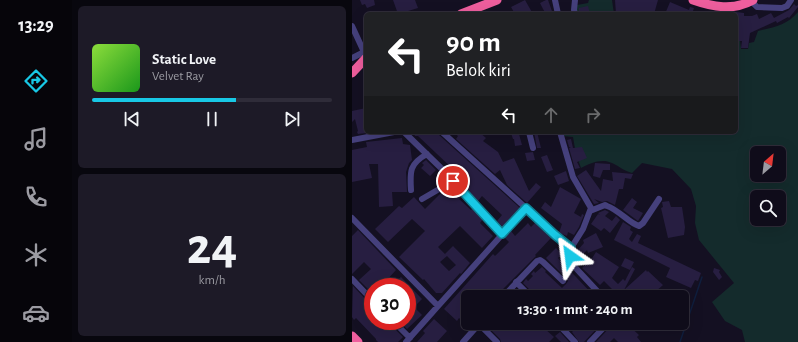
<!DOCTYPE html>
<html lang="id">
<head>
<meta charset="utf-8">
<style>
	body { margin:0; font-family:"Alegreya Sans",sans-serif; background:#1d1a27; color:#f1f3f6; height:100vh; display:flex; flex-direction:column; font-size:15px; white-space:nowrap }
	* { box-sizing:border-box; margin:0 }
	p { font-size:13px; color:#9b9ba2 }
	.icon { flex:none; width:22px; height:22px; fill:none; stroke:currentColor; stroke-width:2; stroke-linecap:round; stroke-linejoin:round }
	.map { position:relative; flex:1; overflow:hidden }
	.details { display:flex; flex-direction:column; gap:6px; padding:6px; background:#08070e; width:280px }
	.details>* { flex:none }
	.guide { position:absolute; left:12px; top:12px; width:374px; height:122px; border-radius:6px; box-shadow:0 4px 16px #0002,0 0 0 1px #2f2c39; background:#202124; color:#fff; overflow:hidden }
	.needle { width:26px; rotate:28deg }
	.buttons { position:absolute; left:398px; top:146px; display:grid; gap:8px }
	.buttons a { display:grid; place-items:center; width:36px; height:36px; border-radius:6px; background:#0f0c1a; box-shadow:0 4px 16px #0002,0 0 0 1px #2f2c39; font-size:20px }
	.speed { position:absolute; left:12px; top:278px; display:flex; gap:8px; font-size:20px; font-weight:700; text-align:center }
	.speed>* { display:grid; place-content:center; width:52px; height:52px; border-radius:50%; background:#0f0c1a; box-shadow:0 4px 16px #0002,0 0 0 1px #2f2c39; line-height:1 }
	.speed .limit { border:6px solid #d22; background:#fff; color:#111 }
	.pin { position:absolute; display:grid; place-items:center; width:34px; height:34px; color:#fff; margin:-17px; border:2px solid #fff; border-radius:50%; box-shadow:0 1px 4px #0007 }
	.me { position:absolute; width:44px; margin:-22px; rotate:329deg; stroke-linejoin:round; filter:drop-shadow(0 0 3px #0008) }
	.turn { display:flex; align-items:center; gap:14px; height:84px; padding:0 16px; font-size:18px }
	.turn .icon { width:52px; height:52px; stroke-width:2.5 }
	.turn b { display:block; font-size:28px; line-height:34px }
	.lanes { display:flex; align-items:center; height:38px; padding:0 16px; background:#0003; justify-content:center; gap:20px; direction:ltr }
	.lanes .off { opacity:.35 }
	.details .widget { flex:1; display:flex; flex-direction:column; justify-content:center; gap:6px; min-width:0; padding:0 14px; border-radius:6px; background:#1d1a27 }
	.details .dial { align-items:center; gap:0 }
	.dial b { font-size:52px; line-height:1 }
	.song { display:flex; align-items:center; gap:12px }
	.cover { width:48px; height:48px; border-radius:6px; background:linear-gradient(135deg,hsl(90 70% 55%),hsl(120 70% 35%)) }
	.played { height:4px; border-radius:2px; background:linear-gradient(90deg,#18c8e5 60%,#2f2c39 60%) }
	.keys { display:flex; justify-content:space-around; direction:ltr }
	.trip { position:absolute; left:109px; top:290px; width:228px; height:40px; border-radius:6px; background:#0f0c1a; box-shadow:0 4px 16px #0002,0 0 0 1px #2f2c39; font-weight:700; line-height:40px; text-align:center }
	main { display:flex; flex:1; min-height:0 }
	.dock { display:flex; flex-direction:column; width:72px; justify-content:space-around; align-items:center; background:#06050a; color:#9b9ba2 }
	.dock .icon { width:28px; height:28px }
	.dock .selected { color:#18c8e5 }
	.dock b { font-size:18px; color:#f1f3f6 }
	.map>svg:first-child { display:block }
	.green { fill:#142b2c; fill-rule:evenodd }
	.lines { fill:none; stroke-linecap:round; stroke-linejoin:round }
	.stream { stroke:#0f1e3d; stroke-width:1.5 }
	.building { fill:#271e41 }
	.minor { stroke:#45407c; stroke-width:6 }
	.highway { stroke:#ee5e9d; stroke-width:9 }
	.route-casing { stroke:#108295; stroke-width:10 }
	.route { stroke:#18c8e5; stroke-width:7 }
</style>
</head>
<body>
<main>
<nav class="dock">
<b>13:29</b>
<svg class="icon selected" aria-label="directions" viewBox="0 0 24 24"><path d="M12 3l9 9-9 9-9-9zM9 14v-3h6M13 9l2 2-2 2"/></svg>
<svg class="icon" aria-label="music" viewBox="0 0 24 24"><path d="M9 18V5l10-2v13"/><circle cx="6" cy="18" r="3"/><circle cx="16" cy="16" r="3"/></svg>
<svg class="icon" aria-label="phone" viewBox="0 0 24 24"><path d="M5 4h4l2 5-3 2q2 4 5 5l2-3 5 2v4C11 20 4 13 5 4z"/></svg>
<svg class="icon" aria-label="climate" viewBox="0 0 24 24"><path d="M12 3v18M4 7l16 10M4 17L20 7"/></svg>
<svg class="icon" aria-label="car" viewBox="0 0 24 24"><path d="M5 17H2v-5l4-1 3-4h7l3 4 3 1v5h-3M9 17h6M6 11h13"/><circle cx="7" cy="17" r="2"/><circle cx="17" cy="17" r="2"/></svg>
</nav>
<section class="details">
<div class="widget">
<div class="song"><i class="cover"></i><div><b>Static Love</b><p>Velvet Ray</p></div></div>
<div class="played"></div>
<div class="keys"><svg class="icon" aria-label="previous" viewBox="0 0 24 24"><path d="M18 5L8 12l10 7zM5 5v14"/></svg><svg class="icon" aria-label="pause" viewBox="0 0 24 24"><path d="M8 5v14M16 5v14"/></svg><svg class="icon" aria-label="next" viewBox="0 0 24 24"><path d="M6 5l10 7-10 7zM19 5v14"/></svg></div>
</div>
<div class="widget dial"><b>24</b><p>km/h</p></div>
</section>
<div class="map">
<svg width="446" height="342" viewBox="0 0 446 342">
	<rect width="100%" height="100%" fill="#141022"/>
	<!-- green -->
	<path class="green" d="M 237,0 L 260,0 L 262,14 L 225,14 L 225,5 L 236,3 Z
		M 446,12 L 446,342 L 393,342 L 390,330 L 373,321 L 360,302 L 382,283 L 347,240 L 343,223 L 344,206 L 339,189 L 320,169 L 290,163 L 280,173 C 272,171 267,166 260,163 C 250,158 238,163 229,168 L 224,154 L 221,137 L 211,136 L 209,132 L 384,132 L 384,41 L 388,41 L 389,49 L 396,49 L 397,43 L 402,42 L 406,31 C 423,27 435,25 446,12 ZM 405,153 L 427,153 L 427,175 L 405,175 ZM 405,197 L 427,197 L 427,219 L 405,219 Z"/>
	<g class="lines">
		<!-- stream -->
		<path class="stream" d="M 328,342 L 350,277"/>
	</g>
	<!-- building -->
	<path class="building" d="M 8,0 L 22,0 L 23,5 L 15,8 L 13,4 L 10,5 Z
		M 41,0 L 63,0 L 66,8 L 46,14 Z
		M 173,0 L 181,14 L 163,14 L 159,7 Z
		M 194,0 L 196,0 L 201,14 L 194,14 L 191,9 L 188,3 Z
		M 263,0 L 306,0 L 302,14 L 264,14 Z
		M 318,2 L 337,10 L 338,7 L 342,8 L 341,11 L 347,13 L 347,14 L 313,14 Z
		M 442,4 L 444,6 L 446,5 L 446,7 L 437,18 L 436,17 L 425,23 L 424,21 L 398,33 L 396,48 L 389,48 L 390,41 L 384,41 L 384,12 L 392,13 L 392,16 L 400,16 L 405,14 L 407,19 L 419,13 L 422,18 L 437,10 Z
		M 236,6 L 238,14 L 227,14 L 227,8 Z
		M 14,108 L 14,133 L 6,134 L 5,132 L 6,131 L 3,119 L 0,122 L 0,111 Z
		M 61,132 L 85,132 L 87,135 L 168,208 L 151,227 L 145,221 L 150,215 L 130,196 L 126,201 L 101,174 L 103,171 L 66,136 L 63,136 Z
		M 101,132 L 127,132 L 134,138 L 131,141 L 146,152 L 151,162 L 162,158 L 177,191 L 184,183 L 189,187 L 175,203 L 155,185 L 148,170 L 143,174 L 104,139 L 106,136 Z
		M 182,132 L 185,132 L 189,148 L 185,148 Z
		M 159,133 L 167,134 L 170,145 L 163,146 L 162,139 L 161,139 Z
		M 50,138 L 51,144 L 58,145 L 60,160 L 57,163 L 54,172 L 55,192 L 40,192 L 41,206 L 27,207 L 26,164 L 17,164 L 20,178 L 0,182 L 0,150 L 15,147 L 14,142 Z
		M 219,139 L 221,148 L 230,147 L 235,158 L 225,162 L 228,168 L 223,169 L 217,148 L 219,147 L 217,147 L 215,140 Z
		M 181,152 L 183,160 L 175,161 L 173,153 Z
		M 195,155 L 201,170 L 195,172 L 189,157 Z
		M 74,160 L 84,170 L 78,176 L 69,168 L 72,165 L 70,163 Z
		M 243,163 L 258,164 L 258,170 L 251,170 L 248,178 L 241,176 Z
		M 234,170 L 249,191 L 251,179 L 261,181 L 260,172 L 281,174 L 279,179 L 273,178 L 271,189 L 267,189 L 263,205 L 255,201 L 250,202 L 242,199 L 247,203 L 242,204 L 225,176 Z
		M 214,171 L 217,181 L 206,185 L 202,176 Z
		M 208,187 L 229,199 L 222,213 L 229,217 L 230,214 L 232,215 L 227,227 L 222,235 L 216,232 L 215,236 L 207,233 L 210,224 L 189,208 L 193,202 L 199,207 Z
		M 98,188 L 101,191 L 103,189 L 110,196 L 107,199 L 119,210 L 120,209 L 131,219 L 128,223 L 141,236 L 130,248 L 108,226 L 86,247 L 95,256 L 88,262 L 97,271 L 104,265 L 93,254 L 101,246 L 118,263 L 109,274 L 108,273 L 90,293 L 84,293 L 72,279 L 71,280 L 47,257 L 73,231 L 60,219 L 36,242 L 23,229 L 47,206 L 50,208 L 62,197 L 73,209 L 89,193 Z
		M 280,198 L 285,202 L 281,208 L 291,213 L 286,221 L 271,210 Z
		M 317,201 L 319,207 L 330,207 L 333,227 L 332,235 L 316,238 L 309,208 L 311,207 L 310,202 Z
		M 253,210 L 257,212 L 253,216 L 260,221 L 264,216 L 268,220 L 258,233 L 252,228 L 249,231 L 239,224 L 246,214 L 248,215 L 246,213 Z
		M 271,222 L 279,227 L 278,230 L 281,232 L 277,239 L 280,242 L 285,234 L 289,236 L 286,243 L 349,273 L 346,281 L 343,280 L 339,288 L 314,277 L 318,268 L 262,240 Z
		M 176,223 L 179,227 L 183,223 L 199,238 L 183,255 L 184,256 L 143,297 L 116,297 L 116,323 L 122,323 L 118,328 L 107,318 L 105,321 L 92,309 L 141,254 L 143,256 L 157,242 L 153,238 L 159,231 L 163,236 Z
		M 6,230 L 44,270 L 33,282 L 38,287 L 21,287 L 21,294 L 7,280 L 19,269 L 12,262 L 0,274 L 0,236 Z
		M 244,233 L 251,247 L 236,253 L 235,250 L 225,261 L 224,259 L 224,252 L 232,243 L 231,240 Z
		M 204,248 L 210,254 L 206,258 L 243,297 L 183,297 L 182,294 L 171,283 L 174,279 L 176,281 L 181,276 L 179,274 L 182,271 L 183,273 L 190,267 L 194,271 L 193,272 L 210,288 L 214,284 L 216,281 L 214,278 L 194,258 Z
		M 244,252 L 267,267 L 260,278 L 266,284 L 271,279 L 273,281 L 280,267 L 283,269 L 272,290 L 294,270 L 295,272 L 296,271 L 311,285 L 302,293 L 300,292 L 295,297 L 253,297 L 261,290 L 252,281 L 248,285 L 230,268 L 236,262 L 237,263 Z
		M 273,258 L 282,262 L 278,270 L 269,266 Z
		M 362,268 L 368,270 L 367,272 L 370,277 L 367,280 L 361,272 Z
		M 49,277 L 70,299 L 62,307 L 70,315 L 55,329 L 47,321 L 55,321 L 55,287 L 38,287 Z
		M 1,286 L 18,304 L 21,305 L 21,321 L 37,321 L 38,324 L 51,337 L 46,342 L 26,342 L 24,340 L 24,339 L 4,318 L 2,320 L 0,317 Z
		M 165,289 L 173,297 L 157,297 Z
		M 82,319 L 95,331 L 85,342 L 65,342 L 73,333 L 71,331 Z
		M 132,323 L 199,323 L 193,329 L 202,337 L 197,342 L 149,342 L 148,339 Z
		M 214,323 L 247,323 L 249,324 L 232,342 L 227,342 L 220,332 L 221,331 Z
		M 260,323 L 274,323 L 287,335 L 285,337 L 289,342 L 266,342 L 262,338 L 258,342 L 244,342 L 259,326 Z
		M 208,332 L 217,342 L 209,342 L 203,336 Z"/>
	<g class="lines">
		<!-- minor -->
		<path class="minor" d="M 203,0 L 206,14
			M 399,1 L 405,7 L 430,8 L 435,6 L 439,0
			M 223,14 L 222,10 L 223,0
			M 0,26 L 12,52
			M 0,58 L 12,52 L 14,53
			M 52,132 L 90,169 L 151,234
			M 177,132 L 181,148
			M 0,140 L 42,132
			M 59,190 C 58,172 57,164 75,154
			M 70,199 L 101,181
			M 174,208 L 203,235 L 219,248 L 231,229 L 239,208 L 221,177 L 208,132
			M 238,211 L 253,205 L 255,206 C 267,210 278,224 287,226 L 291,223 L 307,199
			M 0,218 L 86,306 L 54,342
			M 219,248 L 219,261 L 220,264 L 247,293
			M 0,279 L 21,301
			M 164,282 L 179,297
			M 151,297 L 185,261 L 188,260 L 191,262 L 211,281
			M 86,306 L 174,208 L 90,132
			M 41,321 L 58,338
			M 205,323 L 223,342
			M 127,324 L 145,342
			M 111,342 L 128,323
			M 238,342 L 256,323"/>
		<!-- highway -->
		<path class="highway" d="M 341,0 C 361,7 381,11 401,0
			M 109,14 L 145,0
			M 0,73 L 14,58
			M 0,336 L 6,342"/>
	</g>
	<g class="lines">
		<!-- route casing -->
		<g class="route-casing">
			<path id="route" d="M 101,181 L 150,234 L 174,208 L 203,235 L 219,248 L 218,256"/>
		</g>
		<!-- route -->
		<use href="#route" class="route"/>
	</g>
</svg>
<div class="buttons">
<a><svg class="needle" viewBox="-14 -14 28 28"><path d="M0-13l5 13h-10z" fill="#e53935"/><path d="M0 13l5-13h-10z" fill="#9b9ba2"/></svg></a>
<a><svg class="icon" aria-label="search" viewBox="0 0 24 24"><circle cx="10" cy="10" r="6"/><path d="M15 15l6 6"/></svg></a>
</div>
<div class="speed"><div class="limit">30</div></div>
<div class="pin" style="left:101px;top:181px;background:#d93025"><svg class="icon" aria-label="arrive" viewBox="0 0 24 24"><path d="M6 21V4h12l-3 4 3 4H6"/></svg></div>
<svg class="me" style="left:218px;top:256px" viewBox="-20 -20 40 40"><path d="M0-17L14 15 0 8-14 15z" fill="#18c8e5" stroke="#fff" stroke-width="4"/></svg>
<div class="trip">13:30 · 1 mnt · 240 m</div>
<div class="guide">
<div class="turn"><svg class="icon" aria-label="left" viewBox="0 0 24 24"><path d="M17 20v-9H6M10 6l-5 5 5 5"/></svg><div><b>90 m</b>Belok kiri</div></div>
<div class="lanes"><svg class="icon" aria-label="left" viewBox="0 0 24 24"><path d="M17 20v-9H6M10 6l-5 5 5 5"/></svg><svg class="icon off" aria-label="ahead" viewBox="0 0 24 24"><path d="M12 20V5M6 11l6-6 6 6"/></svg><svg class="icon off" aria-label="right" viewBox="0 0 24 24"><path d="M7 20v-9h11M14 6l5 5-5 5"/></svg></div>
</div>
</div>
</main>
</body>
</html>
